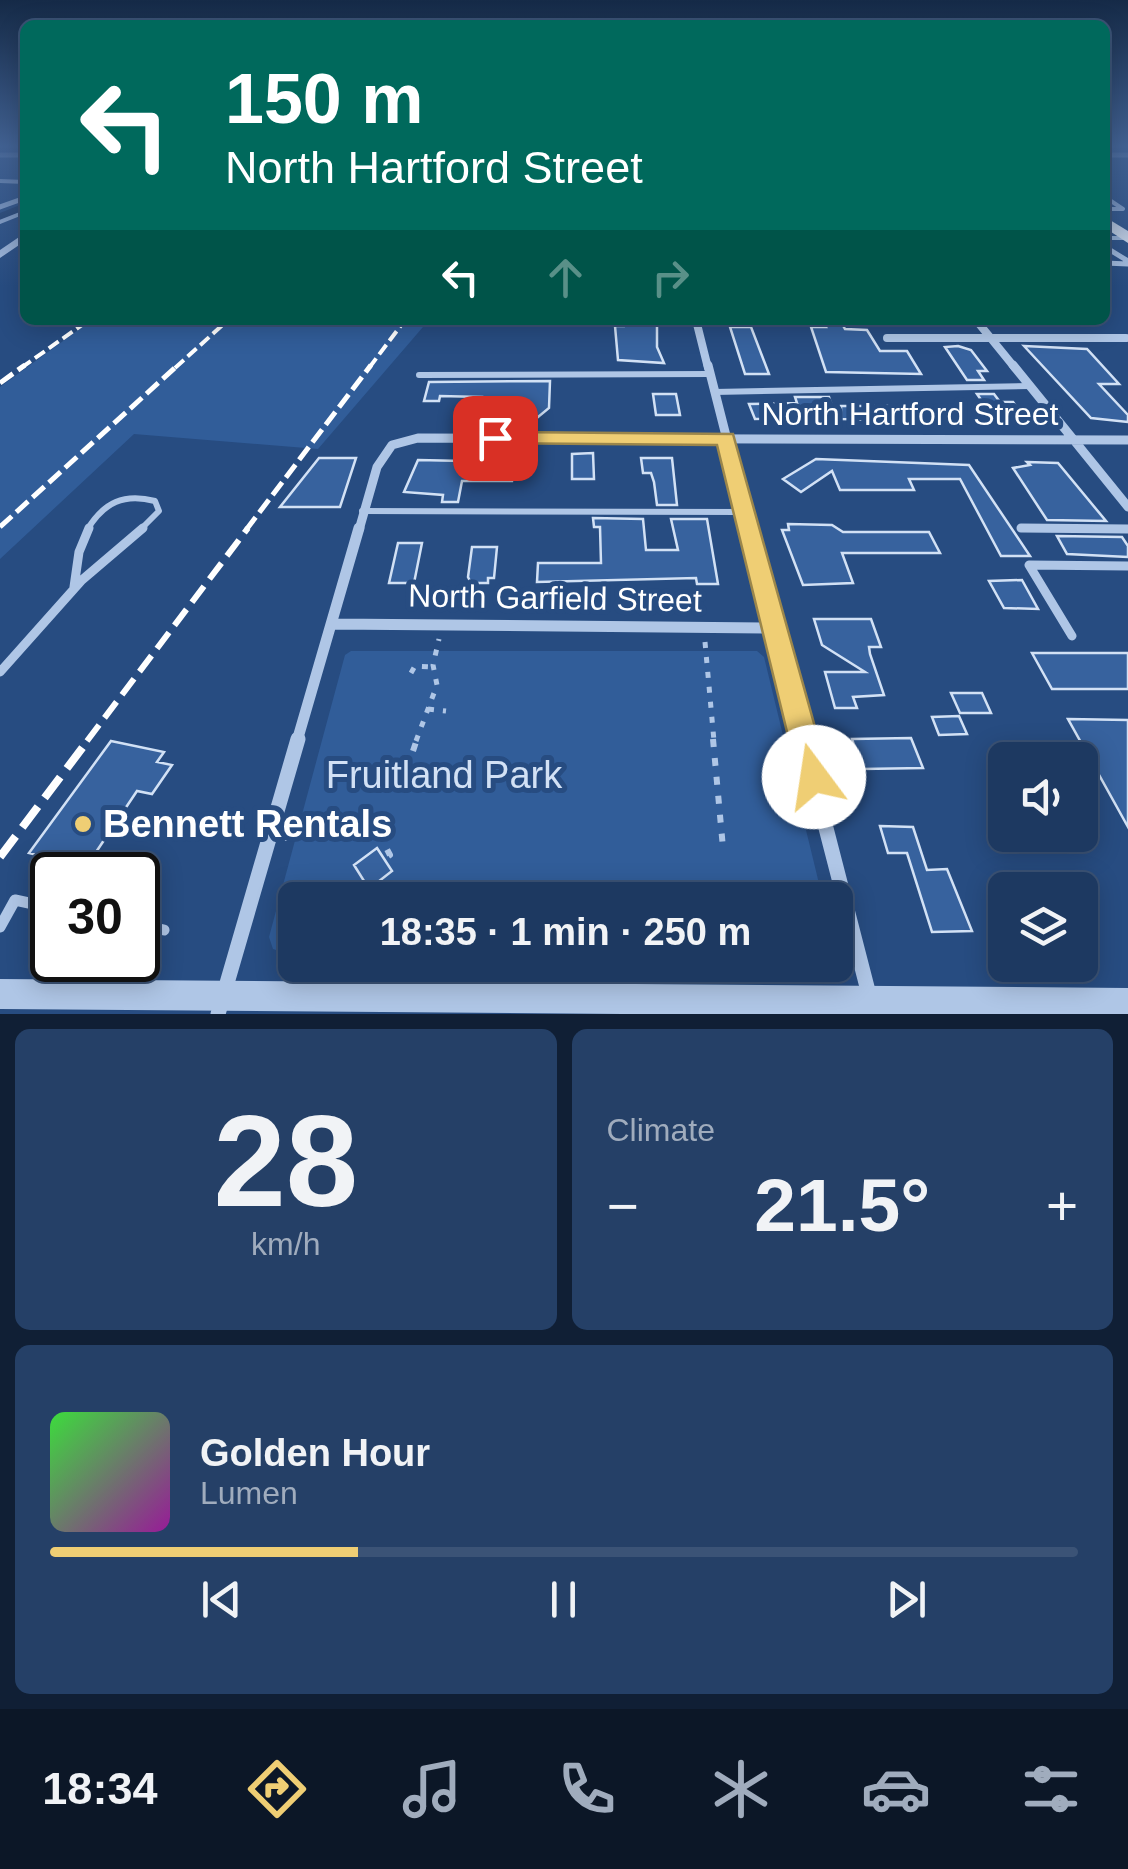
<!DOCTYPE html>
<html lang="en">
<head>
<meta charset="utf-8">
<style>
	body { margin:0; font-family:Helvetica,sans-serif; background:#254067; color:#f1f3f6; height:100vh; display:flex; flex-direction:column; font-size:38px; white-space:nowrap }
	* { box-sizing:border-box; margin:0 }
	p { font-size:32px; color:#a0acbd }
	.icon { flex:none; width:55px; height:55px; fill:none; stroke:currentColor; stroke-width:2; stroke-linecap:round; stroke-linejoin:round }
	.map { position:relative; height:1014px; overflow:hidden }
	.details { display:flex; flex-direction:column; gap:15px; padding:15px; background:#101f35; flex:1 }
	.details>* { flex:none }
	.banner { position:absolute; left:20px; top:20px; width:1090px; height:305px; border-radius:15px; box-shadow:0 5px 25px #0003,0 0 0 2px #3b5376; background:#00695c; color:#fff; overflow:hidden }
	.tools { position:absolute; left:988px; top:742px; display:grid; gap:20px }
	.tools a { display:grid; place-items:center; width:110px; height:110px; border-radius:15px; background:#1d3961; box-shadow:0 5px 25px #0003,0 0 0 2px #3b5376; font-size:50px }
	.speed { position:absolute; left:30px; top:852px; display:flex; gap:20px; font-size:50px; font-weight:700; text-align:center }
	.speed>* { display:grid; place-content:center; width:130px; height:130px; border-radius:50%; background:#1d3961; box-shadow:0 5px 25px #0003,0 0 0 2px #3b5376; line-height:1 }
	.speed .limit { border:5px solid #111; border-radius:15px; background:#fff; color:#111 }
	.pin { position:absolute; display:grid; place-items:center; width:85px; height:85px; color:#fff; margin:-42px; border-radius:20px; box-shadow:0 5px 15px #0006 }
	.me { position:absolute; width:110px; margin:-55px; rotate:346deg; stroke-linejoin:round; filter:drop-shadow(0 0 8px #0008) }
	.turn { display:flex; align-items:center; gap:35px; height:210px; padding:0 40px; font-size:45px }
	.turn .icon { width:130px; height:130px; stroke-width:2.5 }
	.turn b { display:block; font-size:70px; line-height:85px }
	.lanes { display:flex; align-items:center; height:95px; padding:0 40px; background:#0003; justify-content:center; gap:50px; direction:ltr }
	.lanes .off { opacity:.35 }
	.big { font-size:75px; font-weight:700; line-height:1.1 }
	.details .tile { flex:1; display:flex; flex-direction:column; justify-content:center; gap:15px; min-width:0; padding:0 35px; border-radius:15px; background:#254067 }
	.details .dial { align-items:center; gap:0 }
	.dial b { font-size:130px; line-height:1 }
	.song { display:flex; align-items:center; gap:30px }
	.cover { width:120px; height:120px; border-radius:15px; background:linear-gradient(135deg,hsl(120 70% 55%),hsl(300 70% 35%)) }
	.played { height:10px; border-radius:5px; background:linear-gradient(90deg,#efce74 30%,#3b5376 30%) }
	.keys { display:flex; justify-content:space-around; direction:ltr }
	.heat { display:flex; justify-content:space-between; align-items:center; font-size:55px; direction:ltr }
	.details .tiles { flex:1; display:grid; gap:15px; grid-template-columns:1fr 1fr }
	.tile:last-child { grid-column:span 2 }
	.trip { position:absolute; left:278px; top:882px; width:575px; height:100px; border-radius:15px; background:#1d3961; box-shadow:0 5px 25px #0003,0 0 0 2px #3b5376; font-weight:700; line-height:100px; text-align:center }
	.menu { display:flex; height:160px; justify-content:space-around; align-items:center; background:#0c1727; color:#a0acbd }
	.menu .icon { width:70px; height:70px }
	.menu .active { color:#efce74 }
	.menu b { font-size:45px; color:#f1f3f6 }
	.map>svg:first-child { display:block }
	.green { fill:#315d99 }
	.lines { fill:none; stroke-linecap:round; stroke-linejoin:round }
	.canal { fill:#1b3862; fill-rule:evenodd }
	.building { fill:#37629e; stroke:#d2e1f5; stroke-width:2.5 }
	.path-far1 { stroke:#afc6e6; stroke-width:5; stroke-dasharray:6 9; stroke-linecap:butt }
	.path { stroke:#afc6e6; stroke-width:6; stroke-dasharray:8 11; stroke-linecap:butt }
	.service-far4 { stroke:#afc6e6; stroke-width:4 }
	.service-far3 { stroke:#afc6e6; stroke-width:5 }
	.service-far2 { stroke:#afc6e6; stroke-width:6 }
	.service-far1 { stroke:#afc6e6; stroke-width:9 }
	.service { stroke:#afc6e6; stroke-width:11 }
	.minor-far4 { stroke:#afc6e6; stroke-width:5 }
	.minor-far3 { stroke:#afc6e6; stroke-width:8 }
	.minor-far2 { stroke:#afc6e6; stroke-width:9 }
	.minor-far1 { stroke:#afc6e6; stroke-width:11 }
	.minor { stroke:#afc6e6; stroke-width:15 }
	.tertiary { fill:#afc6e6; fill-rule:evenodd }
	.primary { fill:#f0f5fd; fill-rule:evenodd }
	.rail-far3 { stroke:#fff; stroke-width:4; stroke-dasharray:12 5; stroke-linecap:butt }
	.rail-far2 { stroke:#fff; stroke-width:5; stroke-dasharray:16 6; stroke-linecap:butt }
	.rail-far1 { stroke:#fff; stroke-width:6; stroke-dasharray:20 9; stroke-linecap:butt }
	.rail { stroke:#fff; stroke-width:8; stroke-dasharray:26 11; stroke-linecap:butt }
	.route { fill:#efce74; stroke:#9b864b; stroke-width:2.5 }
	.poi-dot { fill:#efce74; stroke:#274c81; stroke-width:4 }
	.labels { text-anchor:middle; dominant-baseline:central; stroke-width:10; stroke-linejoin:round; paint-order:stroke }
	.street-label { font-size:32px; fill:#fff; stroke:#274c81 }
	.near-park-label { font-size:38px; fill:#d2e1f5; stroke:#274c81 }
	.near-poi-label { font-size:38px; font-weight:bold; fill:#fff; stroke:#274c81; text-anchor:start }
</style>
</head>
<body>
<div class="map">
<svg width="1128" height="1014" viewBox="0 0 1128 1014">
	<rect width="100%" height="100%" fill="#274c81"/>
	<!-- green -->
	<path class="green" d="M 92,320 L 429,320 L 318,449 L 134,434 L 0,559 L 0,387 Z
		M 351,651 L 757,651 L 764,657 L 823,900 L 295,900 L 295,956 L 273,949 L 269,937 L 345,655 Z"/>
	<g class="lines">
		<!-- canal -->
		<path class="canal" d="M 25,203 L 25,210 L 0,220 L 0,213 Z"/>
	</g>
	<!-- building -->
	<path class="building" d="M 626,320 L 657,320 L 657,347 L 664,363 L 618,360 L 615,326 L 624,326 Z
		M 823,320 L 840,320 L 845,329 L 867,330 L 880,351 L 907,351 L 921,374 L 826,372 L 811,327 L 826,327 Z
		M 730,327 L 751,327 L 769,374 L 745,374 Z
		M 958,346 L 971,350 L 987,371 L 978,371 L 984,380 L 967,380 L 945,347 Z
		M 1024,346 L 1087,349 L 1119,384 L 1099,384 L 1128,415 L 1128,422 L 1091,418 Z
		M 550,381 L 549,408 L 532,422 L 478,422 L 482,397 L 440,396 L 439,401 L 424,401 L 429,382 Z
		M 653,394 L 676,394 L 680,415 L 656,415 Z
		M 977,394 L 994,394 L 1000,402 L 1013,402 L 1025,418 L 993,417 Z
		M 795,397 L 829,397 L 835,416 L 755,419 L 749,404 L 797,403 Z
		M 841,406 L 889,406 L 897,420 L 841,419 Z
		M 593,453 L 594,479 L 572,479 L 572,454 Z
		M 319,458 L 356,458 L 340,507 L 280,507 Z
		M 641,458 L 672,458 L 677,505 L 657,505 L 654,482 L 651,473 L 643,473 Z
		M 816,459 L 969,465 L 1030,556 L 1001,556 L 960,479 L 909,479 L 914,490 L 840,490 L 832,471 L 801,492 L 783,479 Z
		M 418,460 L 514,462 L 512,481 L 462,481 L 458,502 L 442,502 L 443,495 L 404,492 Z
		M 1027,462 L 1058,463 L 1106,521 L 1047,520 L 1013,468 L 1030,465 Z
		M 593,518 L 643,519 L 646,550 L 678,550 L 671,519 L 707,519 L 718,584 L 697,584 L 696,578 L 537,582 L 538,563 L 601,563 L 600,527 L 594,527 Z
		M 788,524 L 832,525 L 843,532 L 929,532 L 940,553 L 842,553 L 853,583 L 803,585 L 782,530 L 789,530 Z
		M 1057,536 L 1122,537 L 1128,546 L 1128,557 L 1067,554 Z
		M 398,543 L 422,543 L 414,583 L 389,583 Z
		M 472,547 L 497,547 L 494,578 L 488,578 L 488,583 L 471,583 L 468,577 Z
		M 1022,580 L 1038,609 L 1004,608 L 989,581 Z
		M 814,619 L 871,619 L 881,647 L 869,647 L 870,654 L 884,695 L 853,697 L 857,708 L 835,708 L 825,672 L 865,672 L 822,645 Z
		M 1032,653 L 1128,653 L 1128,689 L 1052,689 Z
		M 951,693 L 982,693 L 991,713 L 960,713 Z
		M 959,716 L 967,734 L 939,735 L 932,717 Z
		M 1068,719 L 1128,720 L 1128,827 Z
		M 911,738 L 923,768 L 862,769 L 852,739 Z
		M 111,741 L 164,752 L 157,762 L 172,765 L 152,794 L 137,791 L 86,867 L 29,853 Z
		M 880,826 L 913,827 L 927,870 L 947,869 L 972,931 L 932,932 L 907,853 L 888,853 Z
		M 377,848 L 392,871 L 369,889 L 354,865 Z"/>
	<g class="lines">
		<!-- path-far1 -->
		<path class="path-far1" d="M 705,642 L 714,741
			M 411,673 L 415,666 L 433,667
			M 428,709 L 446,711
			M 416,741 L 437,685 L 433,665 L 439,639"/>
		<!-- path -->
		<path class="path" d="M 713,739 L 723,848
			M 413,751 L 417,739
			M 284,838 L 378,832 L 390,855 L 384,859"/>
		<!-- service-far4 -->
		<path class="service-far4" d="M 0,181 L 25,182
			M 1105,197 L 1123,209 L 1105,209
			M 0,222 L 25,212
			M 1105,238 L 1125,238"/>
		<!-- service-far3 -->
		<path class="service-far3" d="M 1105,247 L 1128,261
			M 1105,263 L 1128,264
			M 696,321 L 815,321"/>
		<!-- service-far2 -->
		<path class="service-far2" d="M 419,375 L 710,374
			M 714,392 L 1030,386
			M 362,511 L 745,512
			M 1021,528 L 1128,529
			M 87,530 C 104,502 124,493 155,501 L 159,511 L 140,530"/>
		<!-- service-far1 -->
		<path class="service-far1" d="M 1021,528 L 1128,529
			M 74,587 L 79,552 L 89,528
			M 1072,636 L 1029,565 L 1128,566
			M 0,672 L 82,580 L 143,528"/>
		<!-- service -->
		<path class="service" d="M 138,924 L 164,930
			M 0,927 L 15,900 L 52,908
			M 68,988 L 81,960"/>
		<!-- minor-far4 -->
		<path class="minor-far4" d="M 0,155 L 25,155
			M 1105,155 L 1128,155
			M 0,207 L 25,198"/>
		<!-- minor-far3 -->
		<path class="minor-far3" d="M 696,320 L 708,368
			M 976,320 L 1015,368
			M 887,338 L 1126,338"/>
		<!-- minor-far2 -->
		<path class="minor-far2" d="M 708,365 L 750,530
			M 1013,365 L 1128,507
			M 359,530 L 377,467 L 392,445 L 418,438 L 1128,440"/>
		<!-- minor-far1 -->
		<path class="minor-far1" d="M 749,528 L 804,741
			M 334,624 L 775,628
			M 297,741 L 359,528"/>
		<!-- minor -->
		<path class="minor" d="M 803,739 L 874,1014
			M 218,1014 L 298,739"/>
		<!-- tertiary -->
		<path class="tertiary" d="M 25,233 L 25,241 L 0,258 L 0,250 Z
			M 0,979 L 1128,988 L 1128,1014 L 623,1014 L 0,1009 Z"/>
		<!-- primary -->
		<path class="primary" d="M 1105,217 L 1128,231 L 1128,243 L 1105,228 Z"/>
		<!-- rail-far3 -->
		<path class="rail-far3" d="M 21,368 L 89,320
			M 175,368 L 228,320
			M 369,368 L 405,320"/>
		<!-- rail-far2 -->
		<path class="rail-far2" d="M 0,383 L 25,365
			M 0,527 L 178,365
			M 246,530 L 371,365"/>
		<!-- rail-far1 -->
		<path class="rail-far1" d="M 87,741 L 248,528"/>
		<!-- rail -->
		<path class="rail" d="M 0,857 L 89,739"/>
	</g>
	<!-- sky -->
	<linearGradient id="sky" x2="0" y2="1"><stop stop-color="#152a47"/><stop offset="0.51" stop-color="#416192"/><stop offset="1" stop-color="#416192" stop-opacity="0"/></linearGradient>
	<rect width="1128" height="287" fill="url(#sky)"/>
	<!-- route -->
	<path class="route" d="M 495,432 L 733,434 L 829,777 L 825,787 L 814,792 L 802,787 L 798,777 L 717,445 L 488,443 L 488,434 Z"/>
	<!-- markers -->
	<circle class="poi-dot" cx="83" cy="824" r="10"/>
	<g class="labels">
		<!-- street labels -->
		<g class="street-label">
			<text x="910" y="414">North Hartford Street</text>
			<text transform="translate(555 598) rotate(1)">North Garfield Street</text>
		</g>
		<!-- near-park labels -->
		<g class="near-park-label">
			<text x="444" y="775">Fruitland Park</text>
		</g>
		<!-- near-poi labels -->
		<g class="near-poi-label">
			<text x="103" y="824">Bennett Rentals</text>
		</g>
	</g>
</svg>
<div class="tools">
<a><svg class="icon" aria-label="sound" viewBox="0 0 24 24"><path d="M4 9h4l5-4v14l-5-4H4zM17 9q2 3 0 6"/></svg></a>
<a><svg class="icon" aria-label="layers" viewBox="0 0 24 24"><path d="M12 4l9 5-9 5-9-5zM3 14l9 5 9-5"/></svg></a>
</div>
<div class="speed"><div class="limit">30</div></div>
<div class="pin" style="left:495px;top:438px;background:#d93025"><svg class="icon" aria-label="arrive" viewBox="0 0 24 24"><path d="M6 21V4h12l-3 4 3 4H6"/></svg></div>
<svg class="me" style="left:814px;top:777px" viewBox="-20 -20 40 40"><circle r="19" fill="#fff"/><path d="M0-13L10 11 0 6-10 11z" fill="#efce74"/></svg>
<div class="trip">18:35 · 1 min · 250 m</div>
<div class="banner">
<div class="turn"><svg class="icon" aria-label="left" viewBox="0 0 24 24"><path d="M17 20v-9H6M10 6l-5 5 5 5"/></svg><div><b>150 m</b>North Hartford Street</div></div>
<div class="lanes"><svg class="icon" aria-label="left" viewBox="0 0 24 24"><path d="M17 20v-9H6M10 6l-5 5 5 5"/></svg><svg class="icon off" aria-label="ahead" viewBox="0 0 24 24"><path d="M12 20V5M6 11l6-6 6 6"/></svg><svg class="icon off" aria-label="right" viewBox="0 0 24 24"><path d="M7 20v-9h11M14 6l5 5-5 5"/></svg></div>
</div>
</div>
<section class="details">
<div class="tiles">
<div class="tile dial"><b>28</b><p>km/h</p></div>
<div class="tile"><p>Climate</p>
<div class="heat"><a>−</a><b class="big">21.5°</b><a>+</a></div>
</div>
<div class="tile">
<div class="song"><i class="cover"></i><div><b>Golden Hour</b><p>Lumen</p></div></div>
<div class="played"></div>
<div class="keys"><svg class="icon" aria-label="previous" viewBox="0 0 24 24"><path d="M18 5L8 12l10 7zM5 5v14"/></svg><svg class="icon" aria-label="pause" viewBox="0 0 24 24"><path d="M8 5v14M16 5v14"/></svg><svg class="icon" aria-label="next" viewBox="0 0 24 24"><path d="M6 5l10 7-10 7zM19 5v14"/></svg></div>
</div>
</div>
</section>
<nav class="menu">
<b>18:34</b>
<svg class="icon active" aria-label="directions" viewBox="0 0 24 24"><path d="M12 3l9 9-9 9-9-9zM9 14v-3h6M13 9l2 2-2 2"/></svg>
<svg class="icon" aria-label="music" viewBox="0 0 24 24"><path d="M9 18V5l10-2v13"/><circle cx="6" cy="18" r="3"/><circle cx="16" cy="16" r="3"/></svg>
<svg class="icon" aria-label="phone" viewBox="0 0 24 24"><path d="M5 4h4l2 5-3 2q2 4 5 5l2-3 5 2v4C11 20 4 13 5 4z"/></svg>
<svg class="icon" aria-label="climate" viewBox="0 0 24 24"><path d="M12 3v18M4 7l16 10M4 17L20 7"/></svg>
<svg class="icon" aria-label="car" viewBox="0 0 24 24"><path d="M5 17H2v-5l4-1 3-4h7l3 4 3 1v5h-3M9 17h6M6 11h13"/><circle cx="7" cy="17" r="2"/><circle cx="17" cy="17" r="2"/></svg>
<svg class="icon" aria-label="filters" viewBox="0 0 24 24"><path d="M4 7h16M4 17h16"/><circle cx="9" cy="7" r="2"/><circle cx="15" cy="17" r="2"/></svg>
</nav>
</body>
</html>
